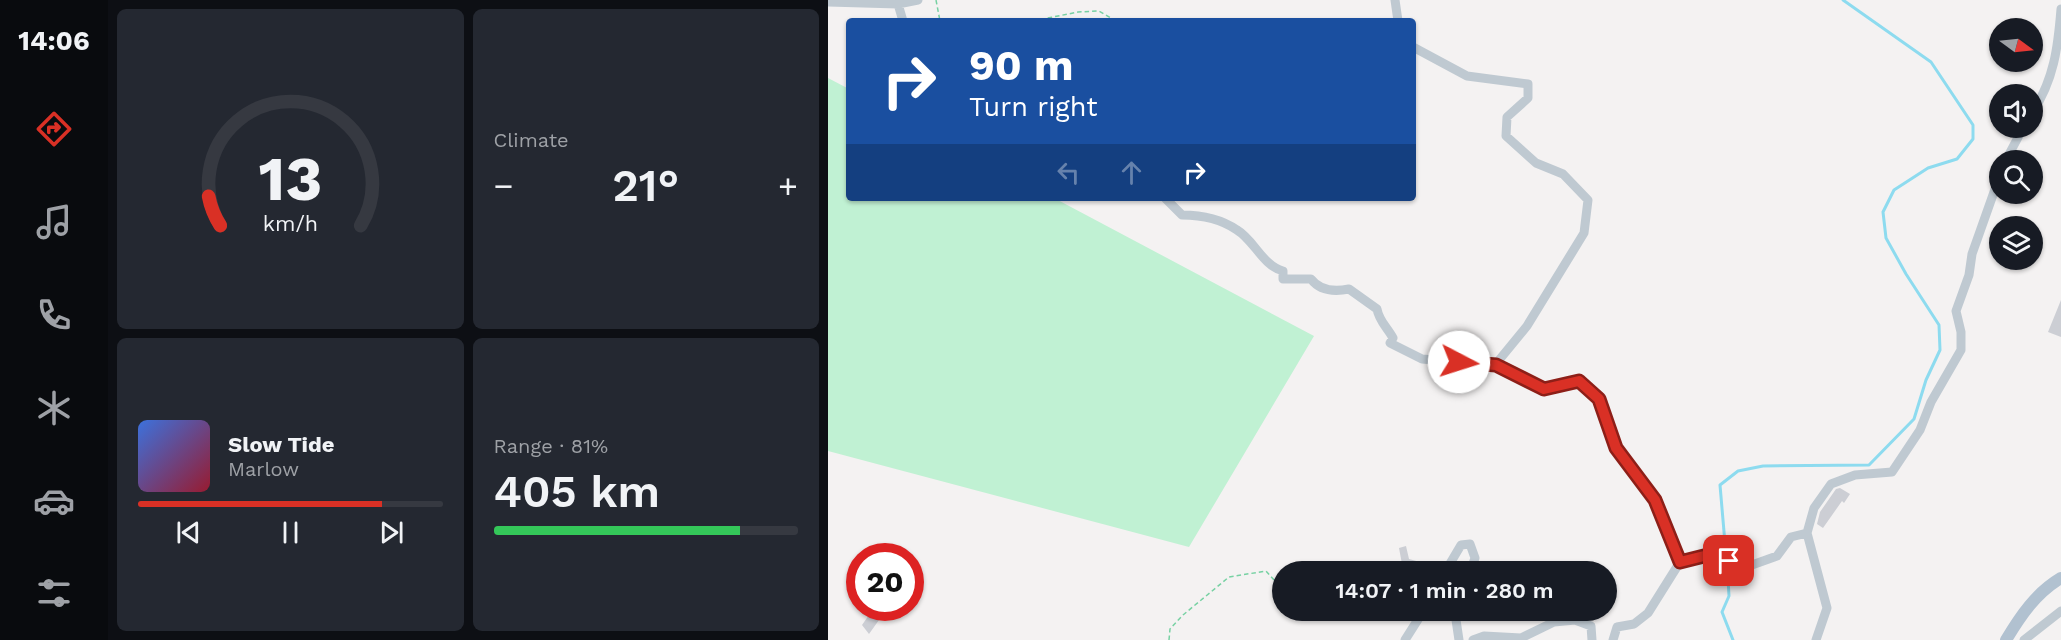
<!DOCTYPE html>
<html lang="en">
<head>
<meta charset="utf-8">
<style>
	body { margin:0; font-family:"Work Sans",sans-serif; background:#242831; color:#f1f3f6; height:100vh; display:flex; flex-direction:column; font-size:22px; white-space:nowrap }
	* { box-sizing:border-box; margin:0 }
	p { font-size:20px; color:#9ea1a6 }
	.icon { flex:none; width:33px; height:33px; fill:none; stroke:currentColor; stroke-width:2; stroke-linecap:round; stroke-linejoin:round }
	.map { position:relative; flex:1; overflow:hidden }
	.panel { display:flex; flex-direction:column; gap:9px; padding:9px; background:#0d0f14; width:720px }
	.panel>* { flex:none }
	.top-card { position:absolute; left:18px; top:18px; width:570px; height:183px; border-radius:6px; box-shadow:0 2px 4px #0004; background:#1a4fa0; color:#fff; overflow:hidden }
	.needle { width:39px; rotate:105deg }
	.controls { position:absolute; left:1161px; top:18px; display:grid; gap:12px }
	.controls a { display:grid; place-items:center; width:54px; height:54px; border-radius:50%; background:#171b24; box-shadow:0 2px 4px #0004; font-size:30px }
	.speed { position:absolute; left:18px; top:543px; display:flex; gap:12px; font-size:30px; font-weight:700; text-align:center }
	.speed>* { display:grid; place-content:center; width:78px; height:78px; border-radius:50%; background:#171b24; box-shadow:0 2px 4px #0004; line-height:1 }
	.speed .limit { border:9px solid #d22; background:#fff; color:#111 }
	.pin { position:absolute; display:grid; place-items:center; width:51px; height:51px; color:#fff; margin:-26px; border-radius:12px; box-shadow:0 3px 9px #0006 }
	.me { position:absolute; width:66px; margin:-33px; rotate:95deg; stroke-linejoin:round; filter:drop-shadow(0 0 4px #0008) }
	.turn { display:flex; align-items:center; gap:21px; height:126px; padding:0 24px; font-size:27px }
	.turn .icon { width:78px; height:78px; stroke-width:2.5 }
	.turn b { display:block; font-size:42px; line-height:51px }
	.lanes { display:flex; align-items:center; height:57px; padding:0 24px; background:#0003; justify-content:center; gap:30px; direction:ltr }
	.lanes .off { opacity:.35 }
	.big { font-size:45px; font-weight:600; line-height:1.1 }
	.panel .card { flex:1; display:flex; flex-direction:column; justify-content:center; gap:9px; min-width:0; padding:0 21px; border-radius:9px; background:#242831 }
	.panel .dial { align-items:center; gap:0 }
	.dial svg { height:156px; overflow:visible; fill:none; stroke:#363941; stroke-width:7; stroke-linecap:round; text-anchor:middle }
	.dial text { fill:#f1f3f6; stroke:none }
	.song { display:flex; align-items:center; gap:18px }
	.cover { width:72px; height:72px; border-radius:9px; background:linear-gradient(135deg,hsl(220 70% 55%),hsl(350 70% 35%)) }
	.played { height:6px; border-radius:3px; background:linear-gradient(90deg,#d93025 80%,#363941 80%) }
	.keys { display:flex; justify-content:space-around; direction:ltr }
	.heat { display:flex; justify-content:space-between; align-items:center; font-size:33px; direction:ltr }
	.charge { height:9px; border-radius:4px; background:linear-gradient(90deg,#34c759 81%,#363941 0) }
	.panel .tiles { flex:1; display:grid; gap:9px; grid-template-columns:repeat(2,1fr) }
	.trip { position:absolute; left:444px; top:561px; width:345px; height:60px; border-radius:30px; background:#171b24; box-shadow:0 2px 4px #0004; font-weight:600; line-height:60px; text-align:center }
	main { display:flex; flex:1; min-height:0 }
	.tabs { display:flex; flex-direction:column; width:108px; justify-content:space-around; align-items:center; background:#090b0e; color:#9ea1a6 }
	.tabs .icon { width:42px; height:42px }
	.tabs .current { color:#d93025 }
	.tabs b { font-size:27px; color:#f1f3f6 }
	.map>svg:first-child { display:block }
	.green { fill:#c0f1d3 }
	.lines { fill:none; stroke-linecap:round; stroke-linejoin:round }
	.stream { stroke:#8ddbef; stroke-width:3 }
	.building { fill:#ccced4 }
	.path { stroke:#77d1a3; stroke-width:1.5; stroke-dasharray:4.5 3; stroke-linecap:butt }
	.minor { stroke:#bfc9d1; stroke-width:9 }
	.major { stroke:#b1c1d0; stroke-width:12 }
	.route-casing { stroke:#8d1f18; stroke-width:15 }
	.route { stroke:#d93025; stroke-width:10 }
</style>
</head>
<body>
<main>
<nav class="tabs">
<b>14:06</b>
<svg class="icon current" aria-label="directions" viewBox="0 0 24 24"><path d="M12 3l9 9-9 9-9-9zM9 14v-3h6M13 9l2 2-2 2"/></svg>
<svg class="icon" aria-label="music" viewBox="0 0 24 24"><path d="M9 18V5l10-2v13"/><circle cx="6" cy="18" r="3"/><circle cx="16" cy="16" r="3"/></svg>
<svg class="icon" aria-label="phone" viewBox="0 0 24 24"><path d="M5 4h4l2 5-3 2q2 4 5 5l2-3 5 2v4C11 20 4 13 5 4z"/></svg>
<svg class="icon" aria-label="climate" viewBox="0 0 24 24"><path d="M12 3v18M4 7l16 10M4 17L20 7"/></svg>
<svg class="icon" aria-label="car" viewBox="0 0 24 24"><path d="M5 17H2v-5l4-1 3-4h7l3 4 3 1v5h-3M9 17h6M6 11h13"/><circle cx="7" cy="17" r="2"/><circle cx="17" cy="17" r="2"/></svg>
<svg class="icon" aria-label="filters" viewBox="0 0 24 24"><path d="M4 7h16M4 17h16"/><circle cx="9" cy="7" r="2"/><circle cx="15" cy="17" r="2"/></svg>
</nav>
<section class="panel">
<div class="tiles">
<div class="card dial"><svg viewBox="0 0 100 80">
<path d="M14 69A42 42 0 1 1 86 69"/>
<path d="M14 69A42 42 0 0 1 8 54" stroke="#d93025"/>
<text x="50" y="56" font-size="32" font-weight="700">13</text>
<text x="50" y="72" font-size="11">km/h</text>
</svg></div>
<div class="card"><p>Climate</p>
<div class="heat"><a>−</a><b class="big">21°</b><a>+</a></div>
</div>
<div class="card">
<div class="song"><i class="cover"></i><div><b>Slow Tide</b><p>Marlow</p></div></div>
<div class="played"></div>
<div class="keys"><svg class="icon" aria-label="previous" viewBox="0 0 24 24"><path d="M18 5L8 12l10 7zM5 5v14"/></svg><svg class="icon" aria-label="pause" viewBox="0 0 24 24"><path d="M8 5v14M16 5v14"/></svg><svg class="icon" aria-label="next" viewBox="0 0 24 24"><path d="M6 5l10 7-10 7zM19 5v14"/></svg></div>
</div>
<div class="card"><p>Range · 81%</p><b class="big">405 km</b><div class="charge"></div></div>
</div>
</section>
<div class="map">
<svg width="1233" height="640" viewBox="0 0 1233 640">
	<rect width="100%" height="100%" fill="#f4f2f2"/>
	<!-- green -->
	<path class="green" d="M 0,78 L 21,89 L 21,198 L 226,198 L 486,336 L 361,547 L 0,451 Z"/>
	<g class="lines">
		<!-- stream -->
		<path class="stream" d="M 898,555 L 892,485 L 910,471 L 935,466 L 1041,465 L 1086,419 L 1098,380 L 1112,350 L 1111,325 L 1078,274 L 1058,238 L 1055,212 L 1066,190 L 1100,168 L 1129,159 L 1145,139 L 1145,125 L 1103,62 L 1015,0
			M 899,561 L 901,596 L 894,612 L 905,640"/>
	</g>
	<!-- building -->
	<path class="building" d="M 1233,300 L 1233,337 L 1220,332 Z
		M 1012,488 L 1022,494 L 1016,503 L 1014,501 L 995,528 L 989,524 L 992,512 L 1008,489 Z
		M 578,546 L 581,559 L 592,562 L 590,568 L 594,568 L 593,572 L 568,572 L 570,563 L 574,564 L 571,548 Z
		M 43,612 L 51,620 L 41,634 L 34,625 Z"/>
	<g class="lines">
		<!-- path -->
		<path class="path" d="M 108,0 L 112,21
			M 205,21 L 250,12 L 271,11 L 288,21
			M 481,610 L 481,617 L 495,610
			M 341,640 L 342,629 L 355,615 L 401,577 L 438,571 L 454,589"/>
		<!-- minor -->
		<path class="minor" d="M 567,0 L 570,21
			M 0,2 L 70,4 L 90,0
			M 70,4 L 75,21
			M 585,47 L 639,76 L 700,84 L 700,98 L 679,117 L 678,136 L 708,163 L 735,174 L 760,200 L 756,233 L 699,326 L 667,365 L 716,389 L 751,381 L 771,399 L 788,448 L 827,500 L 852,562 L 892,552 L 910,570 L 949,556 L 963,537 L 979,533
			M 1204,113 C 1226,80 1230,47 1233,9
			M 1178,160 L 1195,128
			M 337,198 L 354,215 C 373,215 393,219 409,230 C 426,240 435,266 455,271 L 455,279 L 483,279 C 492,291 506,292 521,289 L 549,309 C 551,321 559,327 565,338 L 562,343 L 594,359 L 667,365
			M 617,572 L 633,545 L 642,544 L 647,558 L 642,572
			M 631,610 L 628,620 L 631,640
			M 577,640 L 596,610
			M 645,640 L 656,636 L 693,638 L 726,622 L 747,620 L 763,626 L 764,640
			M 785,640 L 789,627 L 806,624 L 820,613 L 852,562
			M 988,640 L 999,608 L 979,533 L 986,508 L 1003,484 L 1027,475 L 1064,472 L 1092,430 L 1103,402 L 1133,350 L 1133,332 L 1128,311 L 1141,275 L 1144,254 L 1172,175
			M 1196,640 L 1233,611"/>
		<!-- major -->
		<path class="major" d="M 1178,640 C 1193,615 1208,593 1233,578"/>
	</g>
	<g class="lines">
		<!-- route casing -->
		<g class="route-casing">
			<path id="route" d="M 631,362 L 668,365 L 716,389 L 751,381 L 771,399 L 788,448 L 827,500 L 852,562 L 892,552 L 901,561"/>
		</g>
		<!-- route -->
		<use href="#route" class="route"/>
	</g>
</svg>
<div class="controls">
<a><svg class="needle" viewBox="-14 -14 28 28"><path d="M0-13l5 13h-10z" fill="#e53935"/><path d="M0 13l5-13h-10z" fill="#9ea1a6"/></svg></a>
<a><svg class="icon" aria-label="sound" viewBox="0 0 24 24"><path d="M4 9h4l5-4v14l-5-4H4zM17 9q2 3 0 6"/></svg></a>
<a><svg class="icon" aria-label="search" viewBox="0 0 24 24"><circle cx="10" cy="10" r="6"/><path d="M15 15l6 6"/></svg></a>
<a><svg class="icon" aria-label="layers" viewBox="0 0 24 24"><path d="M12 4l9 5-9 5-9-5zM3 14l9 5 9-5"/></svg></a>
</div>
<div class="speed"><div class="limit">20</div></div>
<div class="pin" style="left:901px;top:561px;background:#d93025"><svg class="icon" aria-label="arrive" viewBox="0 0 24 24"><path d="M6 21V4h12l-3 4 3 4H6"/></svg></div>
<svg class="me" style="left:631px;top:362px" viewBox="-20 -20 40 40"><circle r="19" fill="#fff"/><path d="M0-13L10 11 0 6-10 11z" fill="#d93025"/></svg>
<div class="trip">14:07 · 1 min · 280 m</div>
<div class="top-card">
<div class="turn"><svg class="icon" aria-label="right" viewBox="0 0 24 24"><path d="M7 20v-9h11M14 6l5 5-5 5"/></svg><div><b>90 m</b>Turn right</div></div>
<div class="lanes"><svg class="icon off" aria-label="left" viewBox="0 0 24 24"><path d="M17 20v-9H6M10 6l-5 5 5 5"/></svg><svg class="icon off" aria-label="ahead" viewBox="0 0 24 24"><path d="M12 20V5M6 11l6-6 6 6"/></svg><svg class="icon" aria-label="right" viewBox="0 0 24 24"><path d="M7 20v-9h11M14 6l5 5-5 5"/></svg></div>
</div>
</div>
</main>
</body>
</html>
